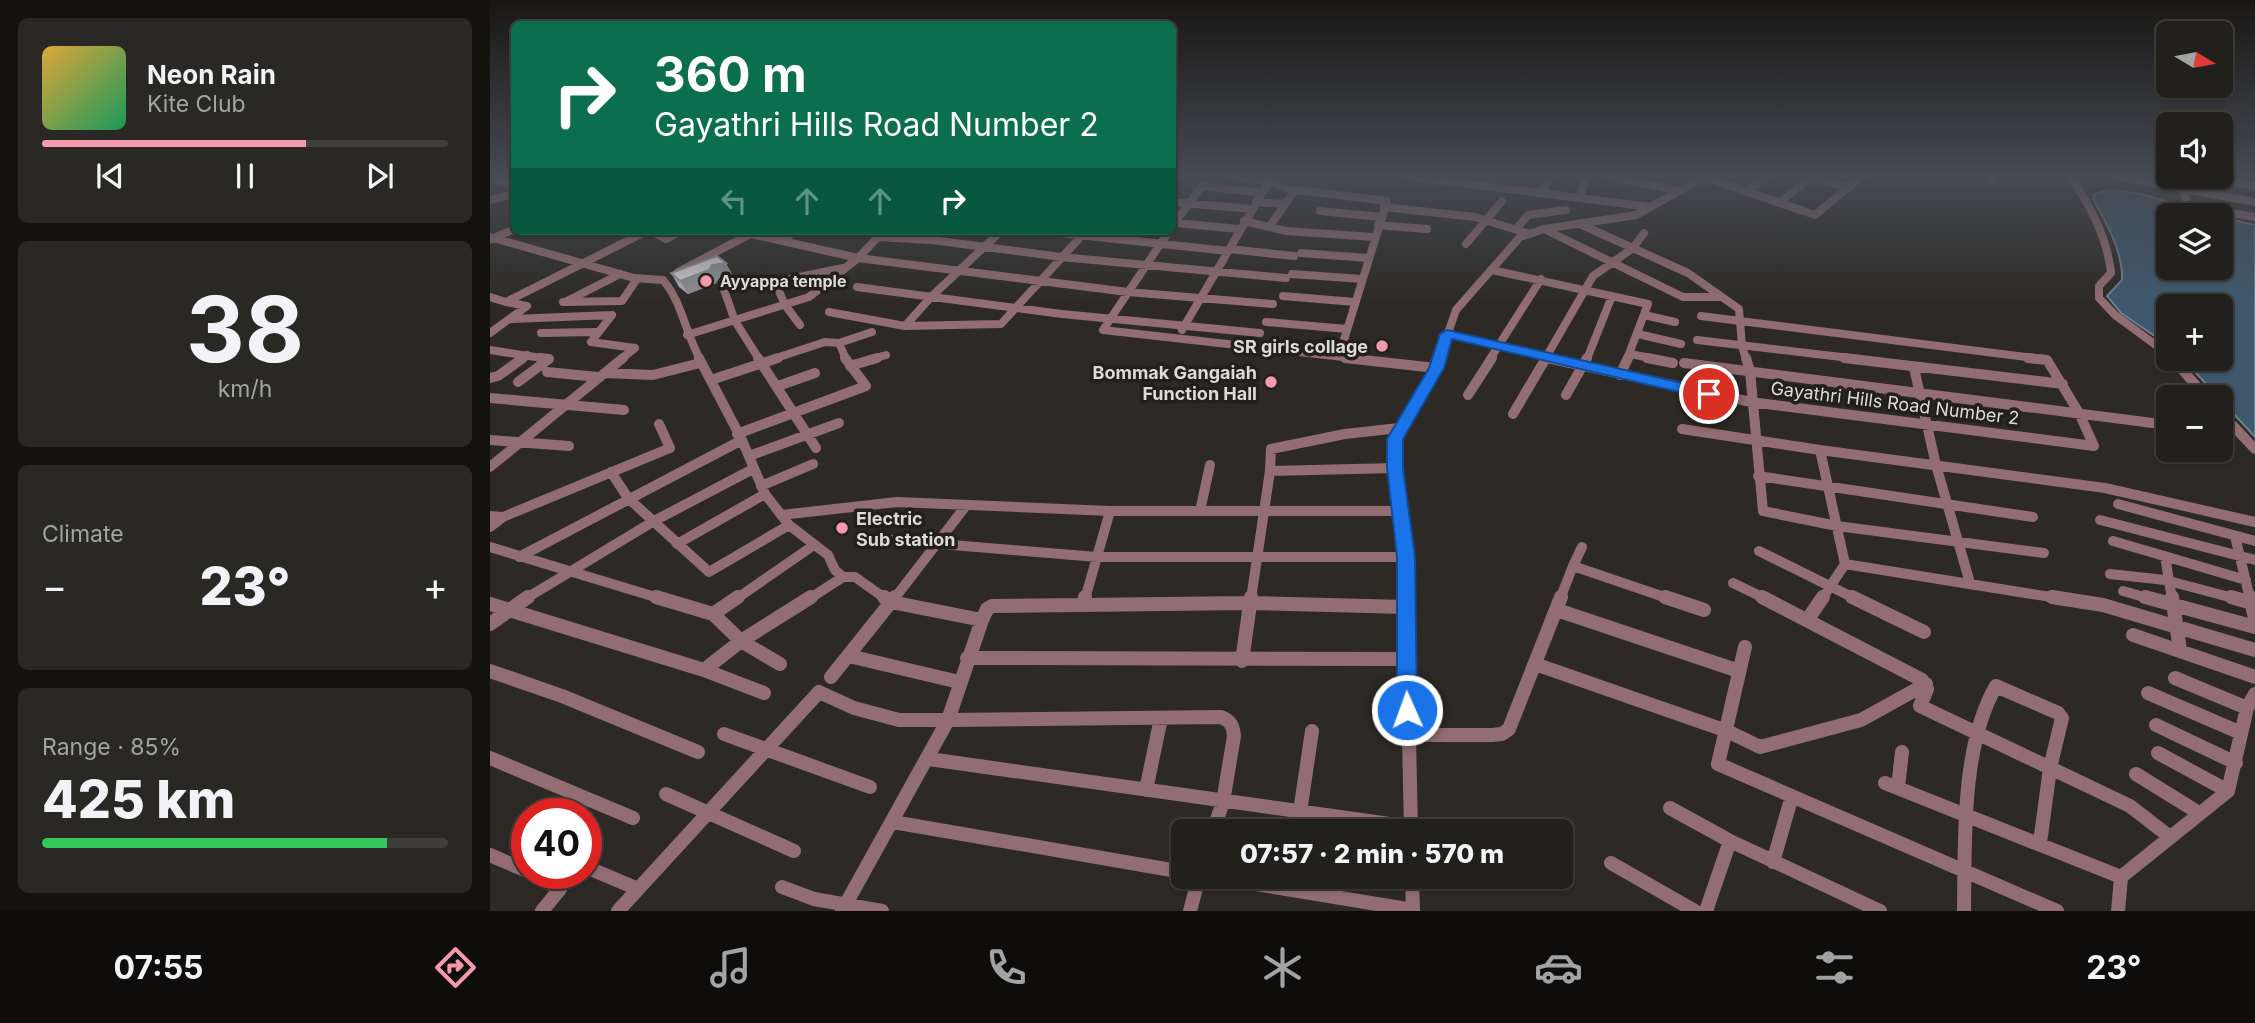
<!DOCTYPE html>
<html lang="en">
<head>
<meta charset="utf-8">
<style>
	body { margin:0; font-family:Inter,sans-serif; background:#2a2825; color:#f1f3f6; height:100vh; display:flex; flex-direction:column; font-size:26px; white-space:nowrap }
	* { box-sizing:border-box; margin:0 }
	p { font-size:23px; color:#a2a3a3 }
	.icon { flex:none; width:38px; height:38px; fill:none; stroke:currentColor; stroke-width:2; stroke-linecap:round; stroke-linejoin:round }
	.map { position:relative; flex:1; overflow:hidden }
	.details { display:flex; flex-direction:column; gap:18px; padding:18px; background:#13120f; width:490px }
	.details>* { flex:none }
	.guide { position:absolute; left:21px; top:21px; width:665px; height:214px; border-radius:10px; box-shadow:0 2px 5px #0004,0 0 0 2px #3f3e3b; background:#0b6e4f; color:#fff; overflow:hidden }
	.needle { width:46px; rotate:100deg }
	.fabs { position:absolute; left:1666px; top:21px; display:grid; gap:14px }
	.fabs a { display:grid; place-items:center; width:77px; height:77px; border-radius:10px; background:#22201c; box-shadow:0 2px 5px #0004,0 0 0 2px #3f3e3b; font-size:35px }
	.speed { position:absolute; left:21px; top:798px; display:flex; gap:14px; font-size:35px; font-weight:700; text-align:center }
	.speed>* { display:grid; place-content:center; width:91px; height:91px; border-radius:50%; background:#22201c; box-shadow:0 2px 5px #0004,0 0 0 2px #3f3e3b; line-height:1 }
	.speed .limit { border:10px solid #d22; background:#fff; color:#111 }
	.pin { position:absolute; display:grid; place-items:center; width:60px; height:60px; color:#fff; margin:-30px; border:4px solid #fff; border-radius:50%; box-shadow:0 2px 7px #0007 }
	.me { position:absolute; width:77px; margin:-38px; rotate:358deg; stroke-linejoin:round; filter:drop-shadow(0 0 5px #0008) }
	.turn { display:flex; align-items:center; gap:24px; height:147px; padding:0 28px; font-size:32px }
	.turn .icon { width:91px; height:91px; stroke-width:2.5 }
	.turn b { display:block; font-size:49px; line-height:60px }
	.lanes { display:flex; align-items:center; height:66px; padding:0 28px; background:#0003; justify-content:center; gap:35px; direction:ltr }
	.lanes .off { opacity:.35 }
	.big { font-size:52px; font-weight:800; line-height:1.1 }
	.details .widget { flex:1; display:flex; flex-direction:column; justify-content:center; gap:10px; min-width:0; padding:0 24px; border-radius:10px; background:#2a2825 }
	.details .dial { align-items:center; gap:0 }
	.dial b { font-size:91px; line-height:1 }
	.song { display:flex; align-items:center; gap:21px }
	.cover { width:84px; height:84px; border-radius:10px; background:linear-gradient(135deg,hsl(40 70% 55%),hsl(150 70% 35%)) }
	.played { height:7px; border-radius:4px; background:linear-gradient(90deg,#f39aab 65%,#3f3e3b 65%) }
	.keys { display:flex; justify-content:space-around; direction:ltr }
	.heat { display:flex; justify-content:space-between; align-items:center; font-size:38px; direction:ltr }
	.charge { height:10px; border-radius:5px; background:linear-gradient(90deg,#34c759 85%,#3f3e3b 0) }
	.trip { position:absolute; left:681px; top:819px; width:402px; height:70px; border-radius:10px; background:#22201c; box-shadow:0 2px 5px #0004,0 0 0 2px #3f3e3b; font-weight:800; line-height:70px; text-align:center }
	.dock { display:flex; height:112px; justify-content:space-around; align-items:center; background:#0e0d0b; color:#a2a3a3 }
	.dock .icon { width:49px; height:49px }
	.dock .selected { color:#f39aab }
	.dock b { font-size:32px; color:#f1f3f6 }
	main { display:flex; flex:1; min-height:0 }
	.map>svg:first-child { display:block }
	.water { fill:#3e586e; stroke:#6e7f8e; stroke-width:2 }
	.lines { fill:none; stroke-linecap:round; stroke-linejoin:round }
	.minor-far2 { stroke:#926d71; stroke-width:8 }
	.minor-far1 { stroke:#926d71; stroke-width:10 }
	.minor { stroke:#926d71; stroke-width:14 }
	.wall { fill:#b1afb5 }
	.shaded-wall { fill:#908f93 }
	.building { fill:#ceccd2; stroke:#908f93; stroke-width:2 }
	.route { fill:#1a73e8; stroke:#114b97; stroke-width:2 }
	.poi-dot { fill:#f39aab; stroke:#23201c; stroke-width:2.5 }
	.labels { text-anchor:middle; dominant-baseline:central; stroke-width:7; stroke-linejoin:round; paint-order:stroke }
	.far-poi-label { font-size:16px; font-weight:bold; fill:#dddbd9; stroke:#23201c; text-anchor:start }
	.poi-label { font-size:18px; font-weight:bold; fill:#dddbd9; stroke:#23201c; text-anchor:end }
	.street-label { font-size:18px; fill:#dddbd9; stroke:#23201c }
</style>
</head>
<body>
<main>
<section class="details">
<div class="widget">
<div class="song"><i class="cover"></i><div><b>Neon Rain</b><p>Kite Club</p></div></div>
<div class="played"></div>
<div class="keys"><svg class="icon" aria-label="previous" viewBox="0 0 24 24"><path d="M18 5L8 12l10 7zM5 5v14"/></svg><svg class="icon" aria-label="pause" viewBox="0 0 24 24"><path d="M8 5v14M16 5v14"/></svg><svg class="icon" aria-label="next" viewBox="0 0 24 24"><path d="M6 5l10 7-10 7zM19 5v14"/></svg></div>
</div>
<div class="widget dial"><b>38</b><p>km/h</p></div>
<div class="widget"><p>Climate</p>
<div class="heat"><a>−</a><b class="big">23°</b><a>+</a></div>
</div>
<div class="widget"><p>Range · 85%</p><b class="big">425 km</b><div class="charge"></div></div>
</section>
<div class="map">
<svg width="1765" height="911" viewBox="0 0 1765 911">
	<rect width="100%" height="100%" fill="#2d2a26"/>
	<!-- water -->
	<path class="water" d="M 1620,190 L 1651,194 L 1725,215 L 1678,215 L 1678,268 L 1731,268 L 1731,217 L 1765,225 L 1765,437 L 1693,359 L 1731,359 L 1731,306 L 1678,306 L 1678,345 L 1631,313 L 1617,296 L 1632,280 C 1633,252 1617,224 1603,199 L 1604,194 Z"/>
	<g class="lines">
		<!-- minor-far2 -->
		<path class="minor-far2" d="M 738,176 L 779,181 L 798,189 L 897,201 L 849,356
			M 915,176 L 1161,207
			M 1117,176 L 1190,191
			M 1581,176 C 1600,207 1617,236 1621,273 L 1609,286 L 1609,298 L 1625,315 L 1678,354
			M 1625,176 L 1765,202
			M 1215,177 L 1325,215 L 1372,176
			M 1321,177 L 1358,188
			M 1690,177 L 1697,205 L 1765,217
			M 1715,177 L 1765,186
			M 0,178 L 24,185
			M 682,178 L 691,176
			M 1501,180 L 1502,176
			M 1255,192 L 1278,176
			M 1052,193 L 1060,176
			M 1090,198 L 1094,184
			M 0,200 L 24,194
			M 682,202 L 762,209
			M 766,202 L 794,204
			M 1289,203 L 1322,176
			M 894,207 L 985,217 L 1037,233
			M 830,211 L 891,217
			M 754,221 L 796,231 L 884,237
			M 685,223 L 750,229
			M 888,225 L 937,229
			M 1092,225 L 1198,273 L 1249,309 L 1252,346 L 1256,359
			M 682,226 L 712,186 L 771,193
			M 780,226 L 805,190
			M 1027,228 L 1038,215 L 1076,210
			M 1054,229 L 1193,297 L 1231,297
			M 161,231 L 176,239 L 192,231
			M 552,231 L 738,251
			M 679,231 L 613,330 L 871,359
			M 261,234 L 368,258 L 638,292 L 783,304
			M 0,237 L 144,278 L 173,280
			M 388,237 L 442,240 L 571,257 L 796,278
			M 2,239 L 24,229
			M 291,240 L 307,231
			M 976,244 L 1012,201
			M 739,249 L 804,256
			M 811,253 L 878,258
			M 1002,270 L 1158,304 L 1137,359
			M 188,272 L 266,231
			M 802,274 L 872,279
			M 173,280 C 192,302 195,332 210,359
			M 232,284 L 245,321 L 269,359
			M 367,287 L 572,314 L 770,333
			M 793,296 L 865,302
			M 0,297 L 16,302
			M 77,301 L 130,274
			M 73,302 L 132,301 L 147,279
			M 339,312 L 415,326 L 441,297 L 511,231
			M 122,315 L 101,342 L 145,348
			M 1154,315 L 1185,322
			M 1211,316 L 1552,359
			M 22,319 L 122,315
			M 776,322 L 857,329
			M 310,325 L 295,305 L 285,282 L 353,268
			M 415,326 L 511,324 L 596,231
			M 692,330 L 781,178
			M 0,333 L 37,306 L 16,302 L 157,231
			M 51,333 L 106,332
			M 957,334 L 1064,359
			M 1148,334 L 1191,344
			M 197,335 L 319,297 L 368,258 L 392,233
			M 1207,340 L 1368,359
			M 349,343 L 382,332
			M 0,350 L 58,359
			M 1140,354 L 1166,359
			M 31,359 L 37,355
			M 131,359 L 145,348
			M 283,359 L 335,342 L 349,343 L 356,359
			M 382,359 L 396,355
			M 949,359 L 966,310 L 1030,237 L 1054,229 L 1146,215 L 1216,176
			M 1000,359 L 1051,279
			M 1055,359 L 1103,276 L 1143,248 L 1154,233
			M 1097,359 L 1122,296"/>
		<!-- minor-far1 -->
		<path class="minor-far1" d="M 209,358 L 252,440 L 275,494 L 299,525 L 338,555 L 345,570 L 353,577 L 365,577 L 396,599
			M 268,358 L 326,448
			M 855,358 L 946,368
			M 1057,358 L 1261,402 L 1604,446
			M 1157,358 L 1183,363
			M 1256,358 L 1260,371 L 1273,511 L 1347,526 L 1554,553
			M 1354,358 L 1573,384
			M 1538,358 L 1557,360 L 1589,413 L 1604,446
			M 1683,359 L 1716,397
			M 1194,363 L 1678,425
			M 360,366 L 387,358
			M 1424,368 L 1446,465 L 1480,583
			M 57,372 L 108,377
			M 115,373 L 163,375 L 210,363
			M 1130,375 L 1138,358
			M 0,378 L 8,376 L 33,358
			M 221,380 L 288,358
			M 28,382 L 59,359 L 50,358
			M 288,386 L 325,373
			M 978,395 L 1002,358
			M 1076,395 L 1097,358
			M 0,398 L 134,410
			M 1731,413 L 1765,449
			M 1023,414 L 1056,358
			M 1192,429 L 1330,450
			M 247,434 L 376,386 L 355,358
			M 0,440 L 79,446
			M 259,456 L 349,423
			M 0,467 L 133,358
			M 780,471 L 781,449 L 855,434 L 909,428
			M 121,472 L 138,498 L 219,572 L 299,525
			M 1268,476 L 1543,517
			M 271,486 L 323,464
			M 1628,504 L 1765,541
			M 710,511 L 720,465
			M 291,515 L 407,502 L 620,511 L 911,511
			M 0,516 L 13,517 L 0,527
			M 13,517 L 180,448 L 169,424
			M 1610,520 L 1765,560
			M 1745,536 L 1760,599
			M 379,538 L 607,557 L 916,557
			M 1623,541 L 1756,580
			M 187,544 L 275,494
			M 0,547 L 172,599
			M 1269,551 L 1366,599
			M 1675,556 L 1682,599
			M 29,557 L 252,440
			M 1083,566 L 1092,547
			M 1620,574 L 1675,580 L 1747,599
			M 1243,583 L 1276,599
			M 1633,591 L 1661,599
			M 35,599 L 164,521 L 263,469
			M 246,599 L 324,545
			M 319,599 L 353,577
			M 404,599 L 475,507
			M 595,599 L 620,511
			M 761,599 L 780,471 L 905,468
			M 916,599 L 916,557 L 905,468 L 907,433 L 950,358
			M 1070,599 L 1083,566 L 1180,599
			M 1332,599 L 1355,564
			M 1573,599 L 1355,564 L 1330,450 L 1615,488 L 1765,522"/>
		<!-- minor -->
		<path class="minor" d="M 166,597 L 223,614 L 251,641 L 290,664
			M 394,597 L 401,602 L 405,597
			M 916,597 L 921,831
			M 1175,597 L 1214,610
			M 1272,597 L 1432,680 L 1437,689 L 1430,706 L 1640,806 L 1680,837
			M 1362,597 L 1434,632
			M 1562,597 L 1613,605 L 1765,650
			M 1655,597 L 1765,627
			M 1682,597 L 1690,650
			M 1741,597 L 1765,604
			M 1760,597 L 1765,618
			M 0,604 L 214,670 L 274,693
			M 593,605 L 595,597
			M 1067,610 L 1249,671
			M 223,614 L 248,597
			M 1318,619 L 1333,597
			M 492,620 L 497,609 L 502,606 L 759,603 L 916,607
			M 0,624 L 38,597
			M 1643,635 L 1765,677
			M 1255,647 L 1228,764 L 1567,911
			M 359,656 L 469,682
			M 477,658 L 915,659
			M 752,661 L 761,597
			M 1045,664 L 1237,731 L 1270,747 L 1371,720 L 1436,684
			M 214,670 L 251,641 L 321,597
			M 0,671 L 72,696 L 208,752
			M 1685,678 L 1757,708
			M 1658,693 L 1751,733
			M 1666,725 L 1746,763
			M 234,734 L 380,787
			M 918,735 L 1002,735 L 1012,734 L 1019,729 L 1071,597
			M 1668,753 L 1738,791
			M 0,758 L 143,818
			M 439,759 L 921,827
			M 1646,774 L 1709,813
			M 1395,783 L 1631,877
			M 1408,787 L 1412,752
			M 656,790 L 671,718
			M 176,794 L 304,851
			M 1180,808 L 1240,841 L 1390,911
			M 810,812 L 822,731
			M 403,822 L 693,872
			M 0,855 L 37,871
			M 1283,862 L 1302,796
			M 1121,863 L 1205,911
			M 96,867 L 148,889
			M 41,873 L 70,889 L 52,911
			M 723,877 L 923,910
			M 922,877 L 923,911
			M 292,887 L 324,899 L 392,911
			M 128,911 L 329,692 L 364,708 L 409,720 L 458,720 L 492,620 L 401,602 L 341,677
			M 352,911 L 458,720 L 731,717 C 741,721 743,726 744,736 L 733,802 L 723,831
			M 700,911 L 709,877
			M 1216,911 L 1240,841
			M 1474,911 C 1475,843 1471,746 1506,686 L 1568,713 L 1572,718 L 1560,768 L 1550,843
			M 1628,911 L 1631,877 L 1738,791 L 1757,708 L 1765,694"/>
	</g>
	<!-- wall -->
	<path class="wall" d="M 181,273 L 243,276 L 229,278 L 226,283 L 198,294 L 189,287 Z"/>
	<!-- shaded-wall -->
	<path class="shaded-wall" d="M 236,263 L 243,276 L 229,278 L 226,283 L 198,294 L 190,281 L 222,265 Z"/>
	<!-- building -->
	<path class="building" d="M 227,256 L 236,263 L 222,265 L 219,270 L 190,281 L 181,273 Z"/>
	<!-- sky -->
	<linearGradient id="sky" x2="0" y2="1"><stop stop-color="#191715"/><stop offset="0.58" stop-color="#464a52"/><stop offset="1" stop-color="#464a52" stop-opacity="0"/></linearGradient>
	<rect width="1765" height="303" fill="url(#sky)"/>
	<!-- route -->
	<path class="route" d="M 957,330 L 1219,389 L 1226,394 L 1219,399 L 962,339 L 954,368 L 913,439 L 913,468 L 925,557 L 927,710 L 924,716 L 917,719 L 910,716 L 907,710 L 907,557 L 897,468 L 897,439 L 939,368 L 950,334 Z"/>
	<!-- markers -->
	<g class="poi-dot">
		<circle cx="216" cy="281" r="7"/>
		<circle cx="892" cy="346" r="7"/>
		<circle cx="781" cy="382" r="7"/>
		<circle cx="352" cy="528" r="7"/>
	</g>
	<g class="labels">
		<!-- far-poi labels -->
		<g class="far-poi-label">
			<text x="230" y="281">Ayyappa temple</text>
		</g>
		<!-- poi labels -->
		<g class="poi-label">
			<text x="878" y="346">SR girls collage</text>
			<text x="767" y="372">Bommak Gangaiah<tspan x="767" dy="21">Function Hall</tspan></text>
			<text x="366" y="518" text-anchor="start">Electric<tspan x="366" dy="21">Sub station</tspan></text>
		</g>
		<!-- street labels -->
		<g class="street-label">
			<text transform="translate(1405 403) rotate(7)">Gayathri Hills Road Number 2</text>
		</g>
	</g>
</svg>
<div class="fabs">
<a><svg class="needle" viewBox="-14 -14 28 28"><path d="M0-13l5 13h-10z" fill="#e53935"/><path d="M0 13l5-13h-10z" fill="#a2a3a3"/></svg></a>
<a><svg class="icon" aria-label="sound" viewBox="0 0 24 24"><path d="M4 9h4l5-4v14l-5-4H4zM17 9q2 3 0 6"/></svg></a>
<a><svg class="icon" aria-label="layers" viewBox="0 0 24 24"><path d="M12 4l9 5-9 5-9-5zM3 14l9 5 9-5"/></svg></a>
<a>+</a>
<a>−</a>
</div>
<div class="speed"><div class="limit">40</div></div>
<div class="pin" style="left:1219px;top:394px;background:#d93025"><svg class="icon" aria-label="arrive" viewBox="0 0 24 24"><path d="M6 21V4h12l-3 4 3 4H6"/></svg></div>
<svg class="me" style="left:917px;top:710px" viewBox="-20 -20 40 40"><circle r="17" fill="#1a73e8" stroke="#fff" stroke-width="3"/><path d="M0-11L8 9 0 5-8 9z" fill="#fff"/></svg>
<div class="trip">07:57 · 2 min · 570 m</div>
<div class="guide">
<div class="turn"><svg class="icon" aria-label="right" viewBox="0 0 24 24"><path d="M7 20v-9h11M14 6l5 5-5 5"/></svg><div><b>360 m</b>Gayathri Hills Road Number 2</div></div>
<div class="lanes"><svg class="icon off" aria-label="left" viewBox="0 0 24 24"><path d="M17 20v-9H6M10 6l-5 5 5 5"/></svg><svg class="icon off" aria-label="ahead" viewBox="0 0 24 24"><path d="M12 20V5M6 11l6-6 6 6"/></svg><svg class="icon off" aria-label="ahead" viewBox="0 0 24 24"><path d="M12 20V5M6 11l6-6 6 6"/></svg><svg class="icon" aria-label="right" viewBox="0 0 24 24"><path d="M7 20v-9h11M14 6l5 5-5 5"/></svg></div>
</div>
</div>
</main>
<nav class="dock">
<b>07:55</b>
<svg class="icon selected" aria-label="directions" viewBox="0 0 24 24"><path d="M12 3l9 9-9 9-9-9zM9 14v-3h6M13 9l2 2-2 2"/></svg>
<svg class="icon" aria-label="music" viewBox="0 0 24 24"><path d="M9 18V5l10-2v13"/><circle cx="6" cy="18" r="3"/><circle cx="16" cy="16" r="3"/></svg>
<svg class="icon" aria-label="phone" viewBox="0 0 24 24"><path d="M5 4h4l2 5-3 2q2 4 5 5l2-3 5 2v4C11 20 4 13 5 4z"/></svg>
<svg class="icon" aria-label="climate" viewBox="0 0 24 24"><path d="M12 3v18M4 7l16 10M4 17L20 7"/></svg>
<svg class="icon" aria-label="car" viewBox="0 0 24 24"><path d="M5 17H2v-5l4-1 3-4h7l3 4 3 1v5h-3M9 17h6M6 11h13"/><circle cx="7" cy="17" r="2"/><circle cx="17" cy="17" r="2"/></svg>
<svg class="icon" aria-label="filters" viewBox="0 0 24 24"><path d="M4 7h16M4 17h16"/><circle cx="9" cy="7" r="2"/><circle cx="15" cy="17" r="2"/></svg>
<b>23°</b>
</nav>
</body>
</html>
